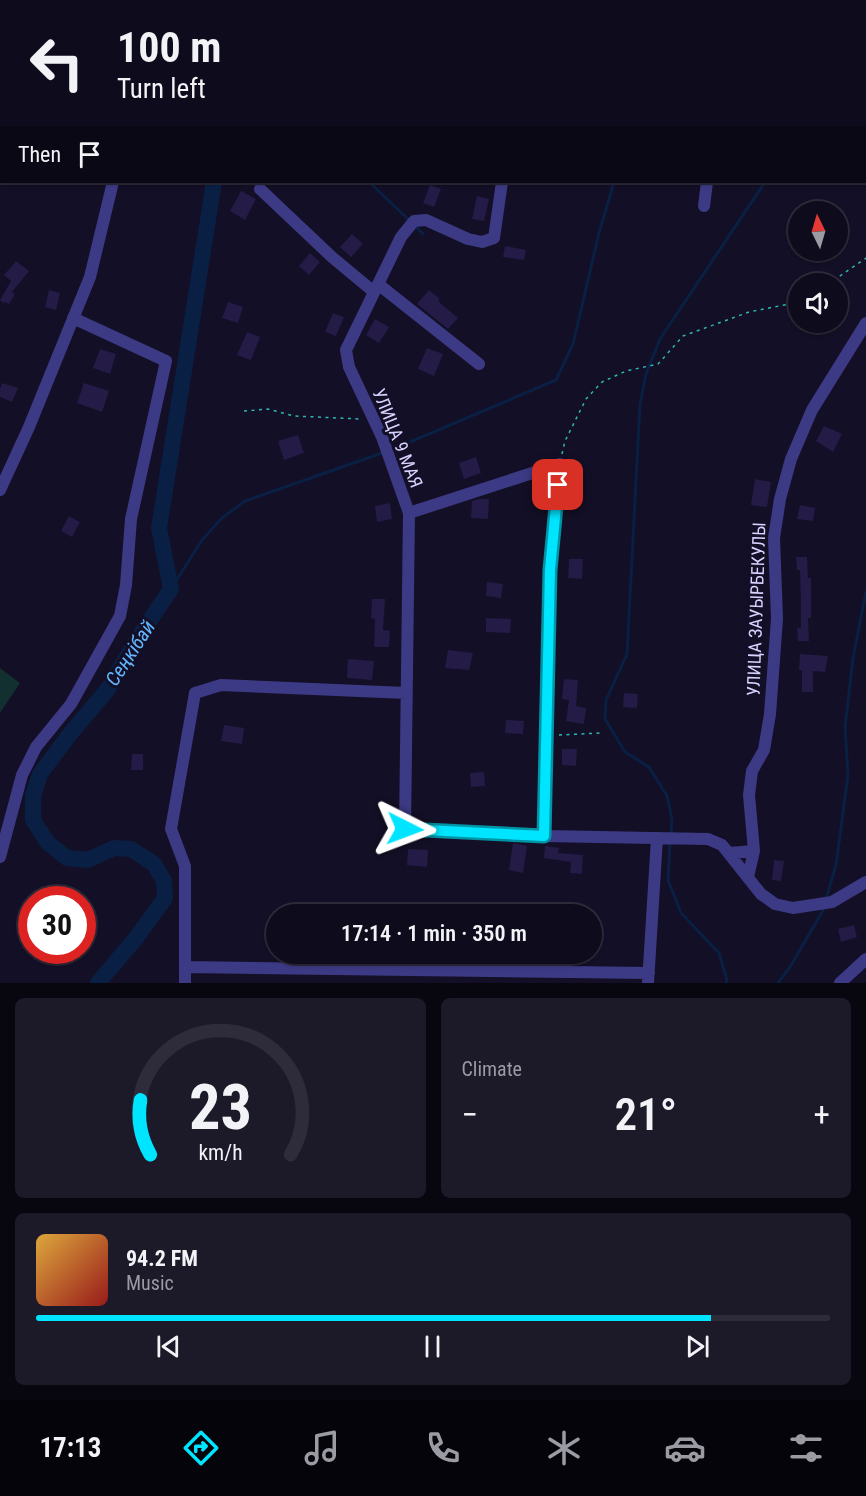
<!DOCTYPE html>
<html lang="en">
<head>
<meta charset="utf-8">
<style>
	body { margin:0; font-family:"Roboto Condensed",sans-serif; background:#1c1929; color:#f1f3f6; height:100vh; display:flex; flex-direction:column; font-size:22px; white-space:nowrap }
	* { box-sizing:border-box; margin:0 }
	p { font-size:20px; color:#9b9ba3 }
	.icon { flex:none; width:33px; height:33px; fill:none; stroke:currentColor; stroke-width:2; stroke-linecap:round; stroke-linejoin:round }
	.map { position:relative; height:983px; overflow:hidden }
	.drawer { display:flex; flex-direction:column; gap:15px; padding:15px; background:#08060f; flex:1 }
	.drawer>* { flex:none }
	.banner { position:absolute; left:0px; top:0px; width:867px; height:183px; box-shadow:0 2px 4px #0004,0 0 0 2px #2e2b3b; background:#0e0b1c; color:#f1f3f6; overflow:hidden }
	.needle { width:39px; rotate:355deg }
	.fabs { position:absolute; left:788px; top:201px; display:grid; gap:12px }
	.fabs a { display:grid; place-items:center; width:60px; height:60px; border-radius:50%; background:#0e0b1c; box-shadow:0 2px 4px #0004,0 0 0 2px #2e2b3b; font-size:30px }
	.speed { position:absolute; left:18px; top:886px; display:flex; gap:12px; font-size:30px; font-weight:700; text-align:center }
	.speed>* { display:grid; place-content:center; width:78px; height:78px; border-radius:50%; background:#0e0b1c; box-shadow:0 2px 4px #0004,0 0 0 2px #2e2b3b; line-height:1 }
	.speed .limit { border:9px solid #d22; background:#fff; color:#111 }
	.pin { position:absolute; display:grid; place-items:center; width:51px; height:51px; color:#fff; margin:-26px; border-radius:12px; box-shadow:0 3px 9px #0006 }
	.me { position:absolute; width:66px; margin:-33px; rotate:93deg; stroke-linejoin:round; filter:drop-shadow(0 0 4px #0008) }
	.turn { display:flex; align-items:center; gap:21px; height:126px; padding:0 18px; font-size:27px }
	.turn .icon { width:78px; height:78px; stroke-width:2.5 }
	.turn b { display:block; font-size:42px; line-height:51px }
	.then { display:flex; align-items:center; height:57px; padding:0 18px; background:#0003; gap:12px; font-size:22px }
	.big { font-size:45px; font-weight:600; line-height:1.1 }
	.drawer .widget { flex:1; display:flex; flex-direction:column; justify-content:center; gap:9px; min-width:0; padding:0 21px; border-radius:9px; background:#1c1929 }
	.drawer .dial { align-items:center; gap:0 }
	.dial svg { height:156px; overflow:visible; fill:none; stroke:#2e2b3b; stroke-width:7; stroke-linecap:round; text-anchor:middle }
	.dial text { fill:#f1f3f6; stroke:none }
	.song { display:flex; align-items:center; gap:18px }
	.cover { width:72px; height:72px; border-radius:9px; background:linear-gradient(135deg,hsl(40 70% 55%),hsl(0 70% 35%)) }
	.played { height:6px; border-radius:3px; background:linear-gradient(90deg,#00e5ff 85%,#2e2b3b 85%) }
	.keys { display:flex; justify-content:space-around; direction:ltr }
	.heat { display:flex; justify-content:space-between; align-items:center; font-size:33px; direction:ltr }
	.drawer .tiles { flex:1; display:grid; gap:15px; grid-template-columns:1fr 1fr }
	.widget:last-child { grid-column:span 2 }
	.trip { position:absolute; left:266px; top:904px; width:336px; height:60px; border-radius:30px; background:#0e0b1c; box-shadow:0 2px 4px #0004,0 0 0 2px #2e2b3b; font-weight:600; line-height:60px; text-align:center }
	.menu { display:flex; height:96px; justify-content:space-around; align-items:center; background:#06040b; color:#9b9ba3 }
	.menu .icon { width:42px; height:42px }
	.menu .selected { color:#00e5ff }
	.menu b { font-size:27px; color:#f1f3f6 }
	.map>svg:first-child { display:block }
	.green { fill:#12302f }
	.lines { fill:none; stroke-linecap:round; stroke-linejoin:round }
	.stream { stroke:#0a1f44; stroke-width:3 }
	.river { stroke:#0a1f44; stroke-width:16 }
	.building { fill:#241b47 }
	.path { stroke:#2fb8b0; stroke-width:1.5; stroke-dasharray:3 4.5; stroke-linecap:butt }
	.minor { stroke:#3d3a85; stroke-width:12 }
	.route-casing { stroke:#0095a6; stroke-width:15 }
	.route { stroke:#00e5ff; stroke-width:10 }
	.labels { text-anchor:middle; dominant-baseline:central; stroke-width:6; stroke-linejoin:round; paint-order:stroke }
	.street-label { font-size:18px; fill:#d9d4ff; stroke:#130f26 }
	.water-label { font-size:20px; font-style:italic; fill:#62b6ff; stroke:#130f26 }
</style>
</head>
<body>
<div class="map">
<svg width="866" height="983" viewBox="0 0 866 983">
	<rect width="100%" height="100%" fill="#130f26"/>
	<!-- green -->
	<path class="green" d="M 0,668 L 20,683 L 0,713 Z"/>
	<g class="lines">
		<!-- stream -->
		<path class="stream" d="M 639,2 L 639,0
			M 0,4 L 2,5
			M 866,16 L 866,15
			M 369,182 L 409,220
			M 414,225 L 423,234
			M 391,450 L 556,380 L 573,344 L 599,233 L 614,182
			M 171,589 L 202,540 L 222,518 L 245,501 L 385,452
			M 671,835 L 672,819 L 667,796 L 649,767 L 625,752 L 605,719 L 606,700 L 627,654 L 640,404 L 646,374 L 660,339 L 765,182
			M 670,842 L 668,880 L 681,913 L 719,953 L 727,980 L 726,983
			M 826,899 L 836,865 L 848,775 L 845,727 L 853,658 L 866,592
			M 778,983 L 790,967 L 822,912 L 824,908"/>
		<!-- river -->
		<path class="river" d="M 241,2 L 241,0
			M 98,983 L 136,938 L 165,898 L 164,881 L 154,864 L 131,849 L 114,848 L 88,860 L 67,858 L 48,843 L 33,820 L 33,796 L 40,774 L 70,734 L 108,689 L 138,638 L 171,589 L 159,528 L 214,182"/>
	</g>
	<!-- building -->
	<path class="building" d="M 430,185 L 441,189 L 434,207 L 423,203 Z
		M 241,191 L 256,199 L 245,220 L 230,211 Z
		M 477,196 L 489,199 L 484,221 L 472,219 Z
		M 352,234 L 363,244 L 351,257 L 340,247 Z
		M 505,246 L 526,250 L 524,260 L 503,257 Z
		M 310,253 L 320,262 L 309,275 L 299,266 Z
		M 16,261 L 29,271 L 12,292 L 15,294 L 9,304 L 4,302 L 3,303 L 0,300 L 11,281 L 4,275 Z
		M 49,290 L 60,293 L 56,310 L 45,307 Z
		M 429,290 L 440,299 L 438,301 L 458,318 L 448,329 L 417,304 Z
		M 228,302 L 243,307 L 238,323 L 222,318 Z
		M 333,313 L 344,317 L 336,336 L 325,332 Z
		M 375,319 L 389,327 L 379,343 L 366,335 Z
		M 247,332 L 260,337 L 251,360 L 237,355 Z
		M 427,348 L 443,354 L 434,376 L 418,369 Z
		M 100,349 L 116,354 L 110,374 L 93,368 Z
		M 2,383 L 18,388 L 12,402 L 0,397 L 0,389 Z
		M 84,383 L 109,391 L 102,412 L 77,403 Z
		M 824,426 L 842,434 L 833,452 L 816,441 Z
		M 298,435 L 304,453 L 284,460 L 278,441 Z
		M 476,457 L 481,473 L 464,479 L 459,463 Z
		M 755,479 L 771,482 L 767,507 L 751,505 Z
		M 479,499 L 489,499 L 488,519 L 471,518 L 472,501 Z
		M 390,503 L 392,519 L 377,522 L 375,506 Z
		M 800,505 L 815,508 L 813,521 L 797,519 Z
		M 69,516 L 80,522 L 72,537 L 61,531 Z
		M 796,557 L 807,557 L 808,578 L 811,578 L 811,618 L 808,618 L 809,641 L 798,641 L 797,628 L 801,628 L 801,605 L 800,570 L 797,570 Z
		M 569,559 L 583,559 L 582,579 L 568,578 Z
		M 487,582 L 503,584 L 501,598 L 486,596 Z
		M 372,599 L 385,599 L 383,630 L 390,631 L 389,647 L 374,647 L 375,619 L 371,618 Z
		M 486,618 L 511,619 L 510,633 L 486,632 Z
		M 448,650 L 473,653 L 469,670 L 445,668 Z
		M 800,654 L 828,656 L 825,672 L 813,671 L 813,692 L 802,692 L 802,670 L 799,670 Z
		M 348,659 L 374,661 L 372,680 L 347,678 Z
		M 564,679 L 578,680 L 576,706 L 586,708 L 584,724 L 566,721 L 569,700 L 562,699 Z
		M 624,693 L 638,694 L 637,708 L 623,707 Z
		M 506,720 L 524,721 L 523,734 L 505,733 Z
		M 224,725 L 244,728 L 242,744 L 221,741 Z
		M 562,749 L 577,749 L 576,766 L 562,765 Z
		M 132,754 L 143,754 L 143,770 L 131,770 Z
		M 484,772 L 485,786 L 471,787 L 470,773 Z
		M 513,843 L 527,846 L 523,873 L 509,870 Z
		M 545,846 L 559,848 L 558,853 L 583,855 L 582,874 L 570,873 L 571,862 L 544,858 Z
		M 408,849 L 428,850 L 427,867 L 407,865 Z
		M 774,860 L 784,861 L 781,881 L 772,880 Z
		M 854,925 L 857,937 L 841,942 L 838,929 Z
		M 397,954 L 424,954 L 424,961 L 397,961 Z
		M 463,954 L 492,954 L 492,962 L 462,959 Z"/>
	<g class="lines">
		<!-- path -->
		<path class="path" d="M 827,284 L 840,276 L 866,258
			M 244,411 L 268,409 L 294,416 L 361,419
			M 562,454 L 565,441 L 586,399 L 602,382 L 626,371 L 658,364 L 683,336 L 749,312 L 789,304 L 798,299
			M 559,735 L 601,733"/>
		<!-- minor -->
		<path class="minor" d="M 155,2 L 155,0
			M 521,2 L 522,0
			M 774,2 L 776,0
			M 0,24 L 2,25
			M 0,177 L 2,174
			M 502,182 L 494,238 L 482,242 L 468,239 L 426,220 L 414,221 L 401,237 L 346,350 L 349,367 L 382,437 L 409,513 L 405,829 L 544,836 L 708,839 L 722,845 L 761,894 L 775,904 L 793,908 L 832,902 L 866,882
			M 260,189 L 333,258 L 374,292
			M 704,206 L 707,182
			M 378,284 L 479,364
			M 0,490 L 29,427 L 90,277 L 113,182
			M 409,513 L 560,464 L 550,570 L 544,836
			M 729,853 L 754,851
			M 0,857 L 22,775 L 36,747 L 71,704 L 120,616 L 126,585 L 131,519 L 166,361 L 73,318
			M 748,877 L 754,851 L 749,795 L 752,771 L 764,750 L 770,714 L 777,619 L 774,538 L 780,499 L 791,459 L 812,410 L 866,323
			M 185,967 L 649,973
			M 185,983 L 185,866 L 171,829 L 195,693 L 221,685 L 406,693
			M 648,983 L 657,838
			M 840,983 L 866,959"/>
	</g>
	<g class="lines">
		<!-- route casing -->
		<g class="route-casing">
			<path id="route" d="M 405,829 L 544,836 L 550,570 L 558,485"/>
		</g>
		<!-- route -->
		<use href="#route" class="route"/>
	</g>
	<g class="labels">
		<!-- street labels -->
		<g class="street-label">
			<text transform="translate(398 438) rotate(68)">УЛИЦА 9 МАЯ</text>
			<text transform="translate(756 609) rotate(-88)">УЛИЦА ЗАУЫРБЕКУЛЫ</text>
		</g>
		<!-- water labels -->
		<g class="water-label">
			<text transform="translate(130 653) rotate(-57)">Сеңкібай</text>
		</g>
	</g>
</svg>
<div class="fabs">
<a><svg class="needle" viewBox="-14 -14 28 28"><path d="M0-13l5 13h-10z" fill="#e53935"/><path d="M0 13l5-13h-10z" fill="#9b9ba3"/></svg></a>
<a><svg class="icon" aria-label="sound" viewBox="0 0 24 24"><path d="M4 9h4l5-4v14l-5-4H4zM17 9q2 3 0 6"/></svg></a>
</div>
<div class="speed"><div class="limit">30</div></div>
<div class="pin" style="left:558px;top:485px;background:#d93025"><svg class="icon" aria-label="arrive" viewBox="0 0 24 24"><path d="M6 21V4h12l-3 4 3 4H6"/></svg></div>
<svg class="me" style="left:405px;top:829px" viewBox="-20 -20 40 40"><path d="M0-17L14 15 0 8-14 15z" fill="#00e5ff" stroke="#fff" stroke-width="4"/></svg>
<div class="trip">17:14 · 1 min · 350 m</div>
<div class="banner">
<div class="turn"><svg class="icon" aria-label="left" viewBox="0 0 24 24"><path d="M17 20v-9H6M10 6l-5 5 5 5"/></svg><div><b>100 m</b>Turn left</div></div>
<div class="then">Then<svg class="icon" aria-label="arrive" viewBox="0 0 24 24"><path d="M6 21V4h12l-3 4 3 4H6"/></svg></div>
</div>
</div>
<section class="drawer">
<div class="tiles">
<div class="widget dial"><svg viewBox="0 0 100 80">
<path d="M14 69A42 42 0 1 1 86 69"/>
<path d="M14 69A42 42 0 0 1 9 41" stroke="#00e5ff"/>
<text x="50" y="56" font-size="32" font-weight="700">23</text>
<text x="50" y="72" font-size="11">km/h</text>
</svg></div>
<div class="widget"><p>Climate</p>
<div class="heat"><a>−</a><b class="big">21°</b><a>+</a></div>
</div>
<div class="widget">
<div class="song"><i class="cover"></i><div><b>94.2 FM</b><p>Music</p></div></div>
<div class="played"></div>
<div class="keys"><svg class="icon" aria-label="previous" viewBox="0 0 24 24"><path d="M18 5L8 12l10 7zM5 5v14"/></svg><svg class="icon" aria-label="pause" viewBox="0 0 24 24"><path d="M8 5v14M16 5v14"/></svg><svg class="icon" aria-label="next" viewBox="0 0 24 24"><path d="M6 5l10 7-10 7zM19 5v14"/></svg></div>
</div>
</div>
</section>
<nav class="menu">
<b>17:13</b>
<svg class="icon selected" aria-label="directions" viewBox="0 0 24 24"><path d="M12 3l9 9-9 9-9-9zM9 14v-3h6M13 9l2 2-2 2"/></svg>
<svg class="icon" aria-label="music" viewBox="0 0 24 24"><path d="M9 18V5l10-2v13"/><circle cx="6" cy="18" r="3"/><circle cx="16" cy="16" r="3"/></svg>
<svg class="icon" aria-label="phone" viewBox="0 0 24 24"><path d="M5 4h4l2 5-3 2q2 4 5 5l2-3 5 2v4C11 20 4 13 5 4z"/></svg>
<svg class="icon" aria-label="climate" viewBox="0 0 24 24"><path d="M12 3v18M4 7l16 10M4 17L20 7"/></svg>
<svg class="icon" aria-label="car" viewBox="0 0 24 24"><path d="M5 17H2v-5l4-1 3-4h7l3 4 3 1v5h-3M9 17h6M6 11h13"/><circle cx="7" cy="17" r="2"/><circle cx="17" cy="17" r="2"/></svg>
<svg class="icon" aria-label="filters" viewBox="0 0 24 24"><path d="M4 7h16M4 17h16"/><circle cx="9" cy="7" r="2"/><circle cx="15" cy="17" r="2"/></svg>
</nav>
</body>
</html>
